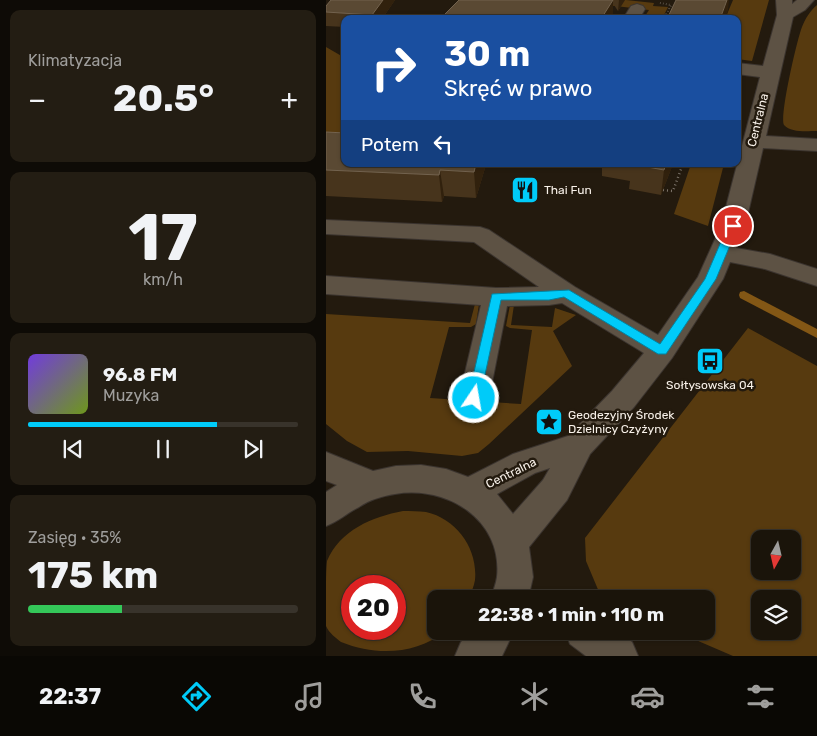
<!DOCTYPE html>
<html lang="pl">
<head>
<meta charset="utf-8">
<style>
	body { margin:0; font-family:Rubik,sans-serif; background:#231d13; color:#f1f3f6; height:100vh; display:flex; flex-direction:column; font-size:19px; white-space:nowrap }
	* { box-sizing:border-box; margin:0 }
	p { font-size:16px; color:#9f9e9c }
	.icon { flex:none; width:28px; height:28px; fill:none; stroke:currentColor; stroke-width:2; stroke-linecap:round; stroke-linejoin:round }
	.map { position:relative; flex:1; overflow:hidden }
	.sheet { display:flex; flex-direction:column; gap:10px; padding:10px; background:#0e0b06; width:326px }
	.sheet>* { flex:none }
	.hud { position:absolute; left:15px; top:15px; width:400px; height:152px; border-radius:10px; box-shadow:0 1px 4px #0004,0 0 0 1px #38332b; background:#1a4fa0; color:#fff; overflow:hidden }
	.needle { width:32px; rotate:188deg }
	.tools { position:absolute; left:425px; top:530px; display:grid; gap:10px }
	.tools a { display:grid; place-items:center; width:50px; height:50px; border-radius:10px; background:#1a140a; box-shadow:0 1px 4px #0004,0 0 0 1px #38332b; font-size:25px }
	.speed { position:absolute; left:15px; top:575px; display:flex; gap:10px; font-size:25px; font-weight:700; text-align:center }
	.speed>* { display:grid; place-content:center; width:65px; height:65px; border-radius:50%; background:#1a140a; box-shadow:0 1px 4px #0004,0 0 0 1px #38332b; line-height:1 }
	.speed .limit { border:8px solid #d22; background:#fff; color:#111 }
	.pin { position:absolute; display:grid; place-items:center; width:42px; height:42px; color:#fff; margin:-21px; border:2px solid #fff; border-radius:50%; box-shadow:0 1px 5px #0007 }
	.me { position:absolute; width:55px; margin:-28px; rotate:12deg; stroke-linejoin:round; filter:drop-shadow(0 0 4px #0008) }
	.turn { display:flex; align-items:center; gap:18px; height:105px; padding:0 20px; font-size:22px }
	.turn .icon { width:65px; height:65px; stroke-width:2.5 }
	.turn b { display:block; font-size:35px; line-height:42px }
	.then { display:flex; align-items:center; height:48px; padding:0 20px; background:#0003; gap:10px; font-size:19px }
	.big { font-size:38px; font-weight:700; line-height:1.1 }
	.sheet .tile { flex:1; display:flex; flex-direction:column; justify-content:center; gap:8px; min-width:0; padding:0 18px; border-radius:10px; background:#231d13 }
	.sheet .dial { align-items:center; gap:0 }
	.dial b { font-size:65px; line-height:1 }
	.song { display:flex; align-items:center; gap:15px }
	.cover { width:60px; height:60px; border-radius:8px; background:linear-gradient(135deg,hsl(260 70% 55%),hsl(80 70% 35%)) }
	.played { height:5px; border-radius:2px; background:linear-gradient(90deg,#00cbf9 70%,#38332b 70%) }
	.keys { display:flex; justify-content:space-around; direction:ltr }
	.heat { display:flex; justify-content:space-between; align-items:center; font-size:28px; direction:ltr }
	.charge { height:8px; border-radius:4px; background:linear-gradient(90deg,#34c759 35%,#38332b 0) }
	.trip { position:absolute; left:101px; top:590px; width:288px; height:50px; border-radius:10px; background:#1a140a; box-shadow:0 1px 4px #0004,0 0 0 1px #38332b; font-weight:700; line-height:50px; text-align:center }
	.tabs { display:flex; height:80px; justify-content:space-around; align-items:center; background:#0a0804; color:#9f9e9c }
	.tabs .icon { width:35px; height:35px }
	.tabs .active { color:#00cbf9 }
	.tabs b { font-size:22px; color:#f1f3f6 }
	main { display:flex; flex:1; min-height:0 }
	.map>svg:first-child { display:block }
	.green { fill:#573a0f; fill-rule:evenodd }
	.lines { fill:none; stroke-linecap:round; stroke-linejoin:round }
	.stream { fill:#835715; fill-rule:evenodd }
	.minor-casing { stroke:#3b342f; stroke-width:2 }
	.path-far1 { stroke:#7e766c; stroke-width:2; stroke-dasharray:0.5 2.5; stroke-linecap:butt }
	.path { stroke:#7e766c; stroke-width:2.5; stroke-dasharray:1 3; stroke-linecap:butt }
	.minor { fill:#5d5244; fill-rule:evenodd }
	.wall { fill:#47341c }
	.shaded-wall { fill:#31210d }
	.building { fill:#5a4933; stroke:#73634f }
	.route { fill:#00cbf9; stroke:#0084a2 }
	.labels { text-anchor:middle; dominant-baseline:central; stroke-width:5; stroke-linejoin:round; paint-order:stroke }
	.street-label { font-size:12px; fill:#f9f2ea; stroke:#231a0e }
	.poi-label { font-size:12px; fill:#f9f2ea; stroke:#231a0e; text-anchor:start }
</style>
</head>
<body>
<main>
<section class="sheet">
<div class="tile"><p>Klimatyzacja</p>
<div class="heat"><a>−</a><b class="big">20.5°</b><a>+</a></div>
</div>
<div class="tile dial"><b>17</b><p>km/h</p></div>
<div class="tile">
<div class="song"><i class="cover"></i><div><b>96.8 FM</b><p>Muzyka</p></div></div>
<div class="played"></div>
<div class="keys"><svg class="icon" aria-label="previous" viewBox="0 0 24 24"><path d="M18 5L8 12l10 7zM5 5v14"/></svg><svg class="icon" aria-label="pause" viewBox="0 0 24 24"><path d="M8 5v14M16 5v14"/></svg><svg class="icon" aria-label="next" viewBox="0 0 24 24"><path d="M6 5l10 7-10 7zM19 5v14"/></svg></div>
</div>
<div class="tile"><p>Zasięg · 35%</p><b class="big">175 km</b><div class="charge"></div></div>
</section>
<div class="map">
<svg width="491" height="656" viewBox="0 0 491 656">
	<rect width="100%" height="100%" fill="#231a0e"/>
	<!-- green -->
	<path class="green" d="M 239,0 L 300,0 L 328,3 L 327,6 L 342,7 L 336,19 L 317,19 L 323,10 Z
		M 407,0 L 443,0 L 426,61 L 411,59 L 411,19 L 399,19 Z
		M 491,5 L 491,131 C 481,131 465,133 458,125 C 453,118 471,39 476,27 C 479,19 484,11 491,5 Z
		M 0,47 L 19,58 L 19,144 L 0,145 Z
		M 365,164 L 398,164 L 382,226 L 348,214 Z
		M 149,304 L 153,304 L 150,324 L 145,327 L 123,327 L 104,398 L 195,404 L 206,330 L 184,328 L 180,326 L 184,305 L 188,305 L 185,325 L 226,327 L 229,308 L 250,315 L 227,331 L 246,366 L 163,444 L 152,453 L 136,456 L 82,451 L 41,452 L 21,441 L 0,424 L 0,314 L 144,323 Z
		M 422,328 L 491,366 L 491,656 L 407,656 L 349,631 L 380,631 L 380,599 L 276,599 L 260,561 L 259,538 ZM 434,539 L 466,539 L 466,571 L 434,571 ZM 434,599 L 466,599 L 466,631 L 434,631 Z
		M 77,511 C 84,511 93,511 100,512 C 131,519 152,549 149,580 C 148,586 145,593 143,599 L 110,599 L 110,631 L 120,631 C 89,655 50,656 15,642 C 10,638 3,633 0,626 C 0,616 0,601 0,591 C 0,583 0,569 1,561 C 14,530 46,517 77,511 ZM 26,586 L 69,586 L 69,629 L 26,629 Z"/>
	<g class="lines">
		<!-- stream -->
		<path class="stream" d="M 418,291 L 491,329 L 491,338 L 414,298 L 413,295 L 414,292 Z"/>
		<!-- minor casing -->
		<g class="minor-casing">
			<path id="minor" d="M 450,0 L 466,0 L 466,4 L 471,0 L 488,0 L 479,10 L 467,17 L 440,136 L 491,139 L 491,151 L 437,148 L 419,226 L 410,248 L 444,254 L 491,269 L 491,286 L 439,269 L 404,262 L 397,279 L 346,358 L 308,407 L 264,454 L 241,500 L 203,547 L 207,577 L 202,599 L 164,599 C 167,592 170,584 171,577 C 177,519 120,485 69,494 C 56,496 43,500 33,507 C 21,513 13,521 0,526 L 0,492 L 11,485 L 0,481 L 0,452 L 47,471 L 70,466 L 95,465 L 120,469 L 142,477 L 187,454 L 242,436 L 286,391 L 318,353 L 236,303 L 223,305 L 181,306 L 163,398 L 159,406 L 148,410 L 137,406 L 133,398 L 155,305 L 0,294 L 0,276 L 170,288 L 213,287 L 148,242 L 0,234 L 0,220 L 154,227 L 163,230 L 249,287 L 332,335 L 372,277 L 395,226 L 434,77 L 411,74 L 411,63 L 437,66 L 451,15 ZM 224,468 L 217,480 L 187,514 L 171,494 L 209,473 Z
				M 311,4 L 317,6 L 319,9 L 313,19 L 297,19 L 305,6 Z
				M 147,631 L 188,631 L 176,656 L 129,656 L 135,642 Z
				M 239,631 L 291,631 L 306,642 L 312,656 L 260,656 L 244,644 Z"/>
		</g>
		<!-- path-far1 -->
		<path class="path-far1" d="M 334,3 L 345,5 L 338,19"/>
		<!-- path -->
		<path class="path" d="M 337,190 L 347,191 L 357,164"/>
		<!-- minor -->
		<use href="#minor" class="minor"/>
	</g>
	<!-- wall -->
	<path class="wall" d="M 5,0 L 69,0 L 56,19 L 19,19 L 19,27 L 0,26 L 0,6 Z
		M 133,0 L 299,0 L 292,11 L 288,5 L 287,5 L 287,19 L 114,19 Z
		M 0,132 L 19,164 L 158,164 L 159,168 L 150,198 L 118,196 L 116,202 L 0,196 Z
		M 276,164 L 347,164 L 335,195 L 303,189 L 304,181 L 276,176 Z"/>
	<!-- shaded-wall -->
	<path class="shaded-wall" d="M 57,0 L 69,0 L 56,19 L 47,19 L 46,15 Z
		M 287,0 L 287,19 L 275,19 Z
		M 293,0 L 299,0 L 292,11 Z
		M 401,0 L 403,0 L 402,11 L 399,19 L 394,19 Z
		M 150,164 L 158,164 L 159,168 L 150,198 L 148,172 Z
		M 340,164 L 347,164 L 335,195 L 338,170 Z
		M 114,170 L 118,196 L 116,202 L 113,175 Z"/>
	<!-- building -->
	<path class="building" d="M 5,0 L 57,0 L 46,15 L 0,12 L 0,6 Z
		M 133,0 L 287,0 L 275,19 L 114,19 Z
		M 350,0 L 401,0 L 394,19 L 341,19 Z
		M 0,132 L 19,133 L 19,164 L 150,164 L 148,172 L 114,170 L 113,175 L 0,170 Z
		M 305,164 L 340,164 L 338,170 Z"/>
	<!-- route -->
	<path class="route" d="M 403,223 L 407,223 L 412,226 L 390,279 L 340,354 L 332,354 L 238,297 L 223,300 L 175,300 L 154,398 L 152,402 L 144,402 L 142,398 L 166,294 L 243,290 L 334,344 L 379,279 Z"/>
	<!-- icons -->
	<defs>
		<g id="restaurant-square" transform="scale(1.4375)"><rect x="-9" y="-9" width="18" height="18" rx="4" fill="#00cbf9" stroke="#231a0e"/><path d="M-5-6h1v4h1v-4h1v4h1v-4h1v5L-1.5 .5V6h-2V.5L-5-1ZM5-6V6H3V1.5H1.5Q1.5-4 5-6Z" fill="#111"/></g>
		<g id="bus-square" transform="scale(1.4375)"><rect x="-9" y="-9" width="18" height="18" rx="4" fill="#00cbf9" stroke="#231a0e"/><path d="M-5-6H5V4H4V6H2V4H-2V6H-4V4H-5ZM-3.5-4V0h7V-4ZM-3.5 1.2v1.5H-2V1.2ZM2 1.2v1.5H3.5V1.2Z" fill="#111"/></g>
		<g id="sight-square" transform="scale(1.4375)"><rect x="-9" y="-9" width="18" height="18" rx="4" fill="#00cbf9" stroke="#231a0e"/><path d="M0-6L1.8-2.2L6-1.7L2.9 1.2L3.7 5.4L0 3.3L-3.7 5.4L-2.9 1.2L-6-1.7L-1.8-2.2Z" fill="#111"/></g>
	</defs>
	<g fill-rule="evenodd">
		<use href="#restaurant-square" x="199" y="190"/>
		<use href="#bus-square" x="384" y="361"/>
		<use href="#sight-square" x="223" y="422"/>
	</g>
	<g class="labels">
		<!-- street labels -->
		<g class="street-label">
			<text transform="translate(432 120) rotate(-76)">Centralna</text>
			<text transform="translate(185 473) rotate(-26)">Centralna</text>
		</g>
		<!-- poi labels -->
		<g class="poi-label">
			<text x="218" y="190">Thai Fun</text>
			<text x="384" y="385" text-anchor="middle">Sołtysowska 04</text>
			<text x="242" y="415">Geodezyjny Środek<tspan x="242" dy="14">Dzielnicy Czyżyny</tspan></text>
		</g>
	</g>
</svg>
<div class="tools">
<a><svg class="needle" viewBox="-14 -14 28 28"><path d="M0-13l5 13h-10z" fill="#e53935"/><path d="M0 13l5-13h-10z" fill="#9f9e9c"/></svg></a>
<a><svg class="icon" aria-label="layers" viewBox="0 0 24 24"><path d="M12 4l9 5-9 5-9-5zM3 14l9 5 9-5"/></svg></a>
</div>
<div class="speed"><div class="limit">20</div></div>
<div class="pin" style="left:407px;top:226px;background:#d93025"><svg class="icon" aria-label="arrive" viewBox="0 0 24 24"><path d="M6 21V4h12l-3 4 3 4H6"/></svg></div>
<svg class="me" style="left:148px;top:398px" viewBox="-20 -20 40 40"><circle r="17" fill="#00cbf9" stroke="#fff" stroke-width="3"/><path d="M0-11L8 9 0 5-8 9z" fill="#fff"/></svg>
<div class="trip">22:38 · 1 min · 110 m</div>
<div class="hud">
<div class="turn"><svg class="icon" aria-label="right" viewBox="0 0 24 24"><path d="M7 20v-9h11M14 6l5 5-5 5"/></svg><div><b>30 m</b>Skręć w prawo</div></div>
<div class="then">Potem<svg class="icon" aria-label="left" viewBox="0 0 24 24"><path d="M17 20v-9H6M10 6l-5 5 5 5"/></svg></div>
</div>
</div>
</main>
<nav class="tabs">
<b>22:37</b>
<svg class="icon active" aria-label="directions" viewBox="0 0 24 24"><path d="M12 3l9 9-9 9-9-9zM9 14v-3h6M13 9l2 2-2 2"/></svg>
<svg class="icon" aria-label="music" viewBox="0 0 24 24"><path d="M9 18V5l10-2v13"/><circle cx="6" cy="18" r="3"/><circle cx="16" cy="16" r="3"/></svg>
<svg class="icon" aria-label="phone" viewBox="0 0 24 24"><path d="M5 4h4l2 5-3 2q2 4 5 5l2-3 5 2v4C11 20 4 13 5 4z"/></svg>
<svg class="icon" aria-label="climate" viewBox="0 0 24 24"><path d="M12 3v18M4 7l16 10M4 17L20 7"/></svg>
<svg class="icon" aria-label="car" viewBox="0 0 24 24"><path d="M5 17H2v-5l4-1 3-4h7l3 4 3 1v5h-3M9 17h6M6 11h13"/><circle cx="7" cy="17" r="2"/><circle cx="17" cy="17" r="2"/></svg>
<svg class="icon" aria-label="filters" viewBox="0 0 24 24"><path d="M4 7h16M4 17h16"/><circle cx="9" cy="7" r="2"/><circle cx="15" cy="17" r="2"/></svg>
</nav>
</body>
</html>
